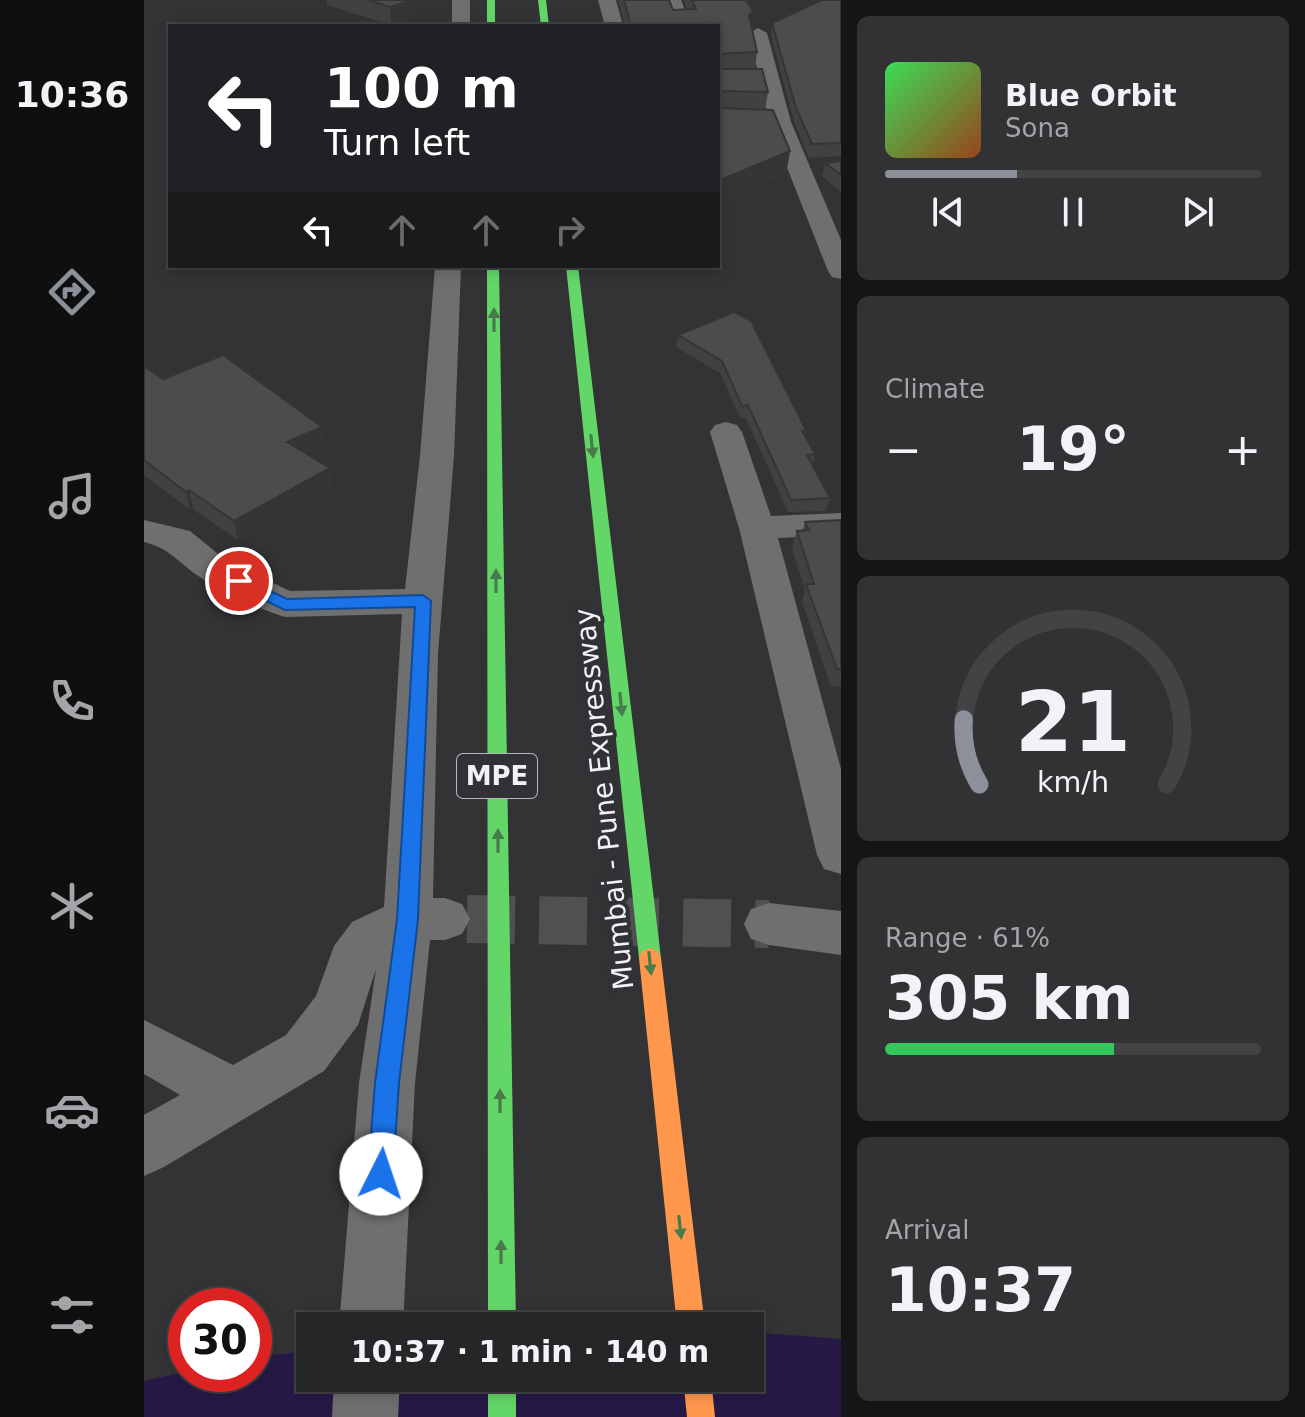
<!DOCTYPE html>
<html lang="en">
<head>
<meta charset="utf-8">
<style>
	body { margin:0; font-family:"DejaVu Sans",sans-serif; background:#323234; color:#f1f3f6; height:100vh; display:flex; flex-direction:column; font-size:30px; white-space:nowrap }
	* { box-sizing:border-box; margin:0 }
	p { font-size:26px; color:#a4a5a8 }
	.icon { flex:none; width:44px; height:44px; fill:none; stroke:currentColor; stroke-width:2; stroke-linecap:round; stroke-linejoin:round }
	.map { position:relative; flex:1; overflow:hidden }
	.details { display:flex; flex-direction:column; gap:16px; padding:16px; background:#151516; width:464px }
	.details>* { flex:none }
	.top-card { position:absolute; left:24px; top:24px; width:552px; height:244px; border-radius:0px; box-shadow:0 4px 12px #0003,0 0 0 2px #424345; background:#202124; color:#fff; overflow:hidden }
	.speed { position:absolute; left:24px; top:1288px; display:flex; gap:16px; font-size:40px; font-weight:700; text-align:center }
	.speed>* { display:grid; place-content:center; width:104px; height:104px; border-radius:50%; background:#262628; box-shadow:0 4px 12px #0003,0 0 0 2px #424345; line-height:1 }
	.speed .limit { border:12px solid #d22; background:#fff; color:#111 }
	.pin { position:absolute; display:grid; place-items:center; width:68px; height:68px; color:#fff; margin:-34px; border:4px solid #fff; border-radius:50%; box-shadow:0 2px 8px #0007 }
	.me { position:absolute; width:88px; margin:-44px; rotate:4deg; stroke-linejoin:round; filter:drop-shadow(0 0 6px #0008) }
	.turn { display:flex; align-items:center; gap:28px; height:168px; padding:0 24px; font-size:36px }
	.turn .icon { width:104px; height:104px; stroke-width:2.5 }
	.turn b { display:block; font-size:56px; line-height:68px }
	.lanes { display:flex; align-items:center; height:76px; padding:0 24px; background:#0003; justify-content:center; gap:40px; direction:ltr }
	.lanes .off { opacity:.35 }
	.big { font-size:60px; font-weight:700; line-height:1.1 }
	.details .widget { flex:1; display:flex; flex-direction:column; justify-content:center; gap:12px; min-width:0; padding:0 28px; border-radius:12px; background:#323234 }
	.details .dial { align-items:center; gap:0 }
	.dial svg { height:208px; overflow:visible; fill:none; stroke:#424345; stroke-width:7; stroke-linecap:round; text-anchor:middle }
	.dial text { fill:#f1f3f6; stroke:none }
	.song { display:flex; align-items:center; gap:24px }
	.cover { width:96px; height:96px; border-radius:12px; background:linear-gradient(135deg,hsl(130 70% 55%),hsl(20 70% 35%)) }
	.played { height:8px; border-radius:4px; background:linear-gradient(90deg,#8c9099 35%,#424345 35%) }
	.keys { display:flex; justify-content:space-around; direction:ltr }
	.heat { display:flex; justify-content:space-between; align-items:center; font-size:44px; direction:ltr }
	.charge { height:12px; border-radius:6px; background:linear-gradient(90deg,#34c759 61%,#424345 0) }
	.trip { position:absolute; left:152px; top:1312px; width:468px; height:80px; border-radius:0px; background:#262628; box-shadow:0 4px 12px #0003,0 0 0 2px #424345; font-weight:700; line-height:80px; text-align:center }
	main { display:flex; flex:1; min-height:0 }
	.menu { display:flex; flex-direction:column; width:144px; justify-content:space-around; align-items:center; background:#0f0f10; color:#a4a5a8 }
	.menu .icon { width:56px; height:56px }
	.menu .selected { color:#8c9099 }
	.menu b { font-size:36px; color:#f1f3f6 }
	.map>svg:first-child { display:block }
	.water { fill:#271946 }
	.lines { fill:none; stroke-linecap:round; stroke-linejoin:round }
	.street-tunnel { stroke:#504f52; stroke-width:48; stroke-dasharray:48 24; stroke-linecap:butt }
	.street { fill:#6f6f70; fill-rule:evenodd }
	.fast { fill:#63d668; fill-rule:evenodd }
	.slow { fill:#ff974d; fill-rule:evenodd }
	.wall { fill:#424142 }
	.shaded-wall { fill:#363536 }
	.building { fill:#4d4c4d; stroke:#363536; stroke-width:2 }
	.oneway { fill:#487b4c }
	.route { fill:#1a73e8; stroke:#114b97; stroke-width:2 }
	.labels { text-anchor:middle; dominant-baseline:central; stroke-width:8; stroke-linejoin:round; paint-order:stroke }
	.shield { fill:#323136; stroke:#b8b8bc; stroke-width:2 }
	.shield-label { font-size:26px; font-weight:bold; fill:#f2f2f5 }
	.street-label { font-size:28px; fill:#f2f2f5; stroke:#323136 }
</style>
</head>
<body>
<main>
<nav class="menu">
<b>10:36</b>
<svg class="icon selected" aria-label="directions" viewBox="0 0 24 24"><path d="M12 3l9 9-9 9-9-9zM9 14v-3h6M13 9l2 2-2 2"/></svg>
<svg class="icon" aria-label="music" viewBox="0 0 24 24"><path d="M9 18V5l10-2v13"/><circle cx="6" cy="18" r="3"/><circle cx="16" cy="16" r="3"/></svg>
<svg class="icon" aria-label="phone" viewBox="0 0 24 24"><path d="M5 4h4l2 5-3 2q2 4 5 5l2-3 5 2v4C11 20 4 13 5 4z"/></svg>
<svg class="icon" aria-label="climate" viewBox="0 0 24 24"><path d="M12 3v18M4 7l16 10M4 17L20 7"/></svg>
<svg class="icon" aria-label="car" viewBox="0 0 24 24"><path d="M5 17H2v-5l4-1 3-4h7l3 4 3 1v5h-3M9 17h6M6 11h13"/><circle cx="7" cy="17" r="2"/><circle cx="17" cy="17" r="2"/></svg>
<svg class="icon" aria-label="filters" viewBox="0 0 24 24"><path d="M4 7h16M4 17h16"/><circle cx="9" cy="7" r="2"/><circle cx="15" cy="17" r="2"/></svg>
</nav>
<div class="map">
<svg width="697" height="1417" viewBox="0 0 697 1417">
	<rect width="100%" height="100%" fill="#333235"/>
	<!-- water -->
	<path class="water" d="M 606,1332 L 697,1339 L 697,1417 L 0,1417 L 0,1381 L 42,1372 L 110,1374 L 110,1357 L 166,1351 L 166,1378 L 606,1378 Z"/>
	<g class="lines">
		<!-- street-tunnel -->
		<path class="street-tunnel" d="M 323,919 L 625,924"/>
		<!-- street -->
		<path class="street" d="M 308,0 L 326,0 L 326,26 L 308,26 Z
			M 454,0 L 472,0 L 479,26 L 461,26 Z
			M 519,0 L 537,0 L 547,26 L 529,26 Z
			M 614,28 L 623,33 L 647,122 L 697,240 L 697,279 L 688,277 L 684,271 L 625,122 L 605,33 Z
			M 291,266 L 317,266 L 310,456 L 294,654 L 289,898 L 301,898 L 318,904 L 326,919 L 318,934 L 301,940 L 286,940 L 271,1083 L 259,1326 L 195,1326 L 215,1083 L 232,969 L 214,1025 L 180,1071 L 20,1167 L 0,1176 L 0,1115 L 36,1095 L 0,1074 L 0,1020 L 89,1065 L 142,1035 L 172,996 L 190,946 L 208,922 L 240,907 L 258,614 L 141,617 C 114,609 83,594 59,579 C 36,565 28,549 0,542 L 0,520 L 46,531 L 84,562 L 146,591 L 261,589 L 276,456 Z
			M 582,422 L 593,425 L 598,432 L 627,516 L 697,513 L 697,535 L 634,538 L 697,769 L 697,874 L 680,869 L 673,855 L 595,528 L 566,432 L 571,425 Z
			M 625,903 L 697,911 L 697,955 L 625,945 L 607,939 L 600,924 L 607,909 Z
			M 190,1378 L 256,1378 L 254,1417 L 188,1417 Z"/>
		<!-- fast -->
		<path class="fast" d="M 343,0 L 351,0 L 351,26 L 343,26 Z
			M 394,0 L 402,0 L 405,26 L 397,26 Z
			M 343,266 L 355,266 L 372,1326 L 344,1326 Z
			M 422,266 L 434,266 L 517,958 L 514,965 L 506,968 L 498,965 L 495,958 Z
			M 344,1378 L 372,1378 L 372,1417 L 344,1417 Z"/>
		<!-- slow -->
		<path class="slow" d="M 506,948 L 514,951 L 517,958 L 561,1326 L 533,1326 L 495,958 L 498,951 Z
			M 539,1378 L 567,1378 L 571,1417 L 543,1417 Z"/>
	</g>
	<!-- wall -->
	<path class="wall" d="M 183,0 L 266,0 L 264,20 L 247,25 L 183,5 Z
		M 474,0 L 525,0 L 529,10 L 543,10 L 540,0 L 602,0 L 613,52 L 611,69 L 624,92 L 621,110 L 646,151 L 642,173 L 574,202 L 574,26 L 481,26 Z
		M 697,0 L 697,156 L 665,158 L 650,121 L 627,35 L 628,23 Z
		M 697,161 L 697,192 L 678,176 L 681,163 Z
		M 590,312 L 662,430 L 661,437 L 671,454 L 668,464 L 686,498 L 682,511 L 644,512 L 602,418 L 596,418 L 576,373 L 532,347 L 534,335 Z
		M 0,366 L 19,379 L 178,427 L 180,445 L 162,453 L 186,468 L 188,486 L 94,540 L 49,509 L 46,510 L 0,475 Z
		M 697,520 L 697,686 L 687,687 L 658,602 L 661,589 L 648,548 L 653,531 L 659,530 L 661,522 Z"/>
	<!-- shaded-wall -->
	<path class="shaded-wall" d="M 264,0 L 266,0 L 264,20 L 247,25 L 246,7 Z
		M 646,151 L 642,173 L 574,202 L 574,181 Z
		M 178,427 L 180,445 L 146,461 L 143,442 Z
		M 186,468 L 188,486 L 94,540 L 90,521 Z
		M 45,490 L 49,509 L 46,510 L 42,492 Z"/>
	<!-- building -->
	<path class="building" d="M 224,0 L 264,0 L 264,1 L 246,7 Z
		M 480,0 L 525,0 L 529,10 L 552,9 L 548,0 L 602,0 L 609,11 L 605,15 L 613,52 L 574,54 L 575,69 L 618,69 L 624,92 L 577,91 L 574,94 L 574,26 L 487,26 Z
		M 678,0 L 697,0 L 697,143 L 668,144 L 652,108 L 628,23 Z
		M 574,97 L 575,108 L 629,110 L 646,151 L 574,181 Z
		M 697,161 L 697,175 L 681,163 Z
		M 590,312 L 607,321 L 662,430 L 658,431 L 671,454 L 663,455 L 686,498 L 647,500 L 604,405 L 598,406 L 578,361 L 534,335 Z
		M 79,355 L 178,427 L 143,442 L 186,468 L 90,521 L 45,490 L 42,492 L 0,460 L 0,366 L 19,379 Z
		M 697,520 L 697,669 L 693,669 L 662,584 L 670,584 L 653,531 L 665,530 L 661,522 Z"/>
	<!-- one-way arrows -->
	<defs><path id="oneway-solid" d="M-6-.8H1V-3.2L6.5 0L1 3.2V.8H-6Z" transform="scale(2)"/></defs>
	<g class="oneway">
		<use href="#oneway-solid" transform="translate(350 320) rotate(-90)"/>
		<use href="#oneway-solid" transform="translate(448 446) rotate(84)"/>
		<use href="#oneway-solid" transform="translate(352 581) rotate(-90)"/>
		<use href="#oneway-solid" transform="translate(477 704) rotate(84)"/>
		<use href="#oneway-solid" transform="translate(354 841) rotate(-90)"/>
		<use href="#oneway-solid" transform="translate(506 963) rotate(84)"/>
		<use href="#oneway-solid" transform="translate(356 1101) rotate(-90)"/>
		<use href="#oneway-solid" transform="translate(536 1227) rotate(84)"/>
		<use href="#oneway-solid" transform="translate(357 1252) rotate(-90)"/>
	</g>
	<!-- route -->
	<path class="route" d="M 95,576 L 143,599 L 279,595 L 287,601 L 274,919 L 255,1083 L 249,1174 L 246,1183 L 237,1187 L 228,1183 L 224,1174 L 231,1083 L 253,919 L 271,607 L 141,610 L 89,585 L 89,578 Z"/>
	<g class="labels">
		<!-- shield labels -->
		<rect class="shield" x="313" y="754" width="80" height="44" rx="6"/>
		<g class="shield-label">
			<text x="353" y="776">MPE</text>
		</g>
		<!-- street labels -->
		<g class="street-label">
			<text transform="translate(460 799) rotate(-96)">Mumbai - Pune Expressway</text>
		</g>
	</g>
</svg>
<div class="speed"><div class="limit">30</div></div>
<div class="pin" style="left:95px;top:581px;background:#d93025"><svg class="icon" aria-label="arrive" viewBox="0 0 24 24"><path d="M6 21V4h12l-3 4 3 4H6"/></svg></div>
<svg class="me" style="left:237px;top:1174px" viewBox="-20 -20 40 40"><circle r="19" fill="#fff"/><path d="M0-13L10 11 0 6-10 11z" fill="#1a73e8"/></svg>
<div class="trip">10:37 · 1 min · 140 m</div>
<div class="top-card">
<div class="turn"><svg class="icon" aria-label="left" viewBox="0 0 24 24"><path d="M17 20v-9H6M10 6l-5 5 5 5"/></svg><div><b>100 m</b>Turn left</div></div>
<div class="lanes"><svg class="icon" aria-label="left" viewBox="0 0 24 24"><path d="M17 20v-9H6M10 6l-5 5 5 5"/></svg><svg class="icon off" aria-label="ahead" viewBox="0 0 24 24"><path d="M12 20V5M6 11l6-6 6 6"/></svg><svg class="icon off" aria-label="ahead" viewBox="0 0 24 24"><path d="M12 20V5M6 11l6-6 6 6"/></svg><svg class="icon off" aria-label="right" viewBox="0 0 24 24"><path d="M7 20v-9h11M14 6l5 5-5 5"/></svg></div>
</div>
</div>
<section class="details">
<div class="widget">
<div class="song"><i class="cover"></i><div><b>Blue Orbit</b><p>Sona</p></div></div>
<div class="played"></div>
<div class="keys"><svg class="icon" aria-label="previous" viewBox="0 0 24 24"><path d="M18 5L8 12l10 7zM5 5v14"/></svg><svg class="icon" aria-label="pause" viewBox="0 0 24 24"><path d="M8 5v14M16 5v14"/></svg><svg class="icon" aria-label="next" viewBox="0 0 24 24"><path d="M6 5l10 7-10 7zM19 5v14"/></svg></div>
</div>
<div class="widget"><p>Climate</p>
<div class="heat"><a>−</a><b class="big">19°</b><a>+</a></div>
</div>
<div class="widget dial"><svg viewBox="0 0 100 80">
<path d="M14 69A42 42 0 1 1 86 69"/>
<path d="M14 69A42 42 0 0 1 8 44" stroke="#8c9099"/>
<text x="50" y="56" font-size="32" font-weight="700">21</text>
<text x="50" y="72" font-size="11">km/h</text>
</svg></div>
<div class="widget"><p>Range · 61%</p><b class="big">305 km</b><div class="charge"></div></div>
<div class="widget"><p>Arrival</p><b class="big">10:37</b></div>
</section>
</main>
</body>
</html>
